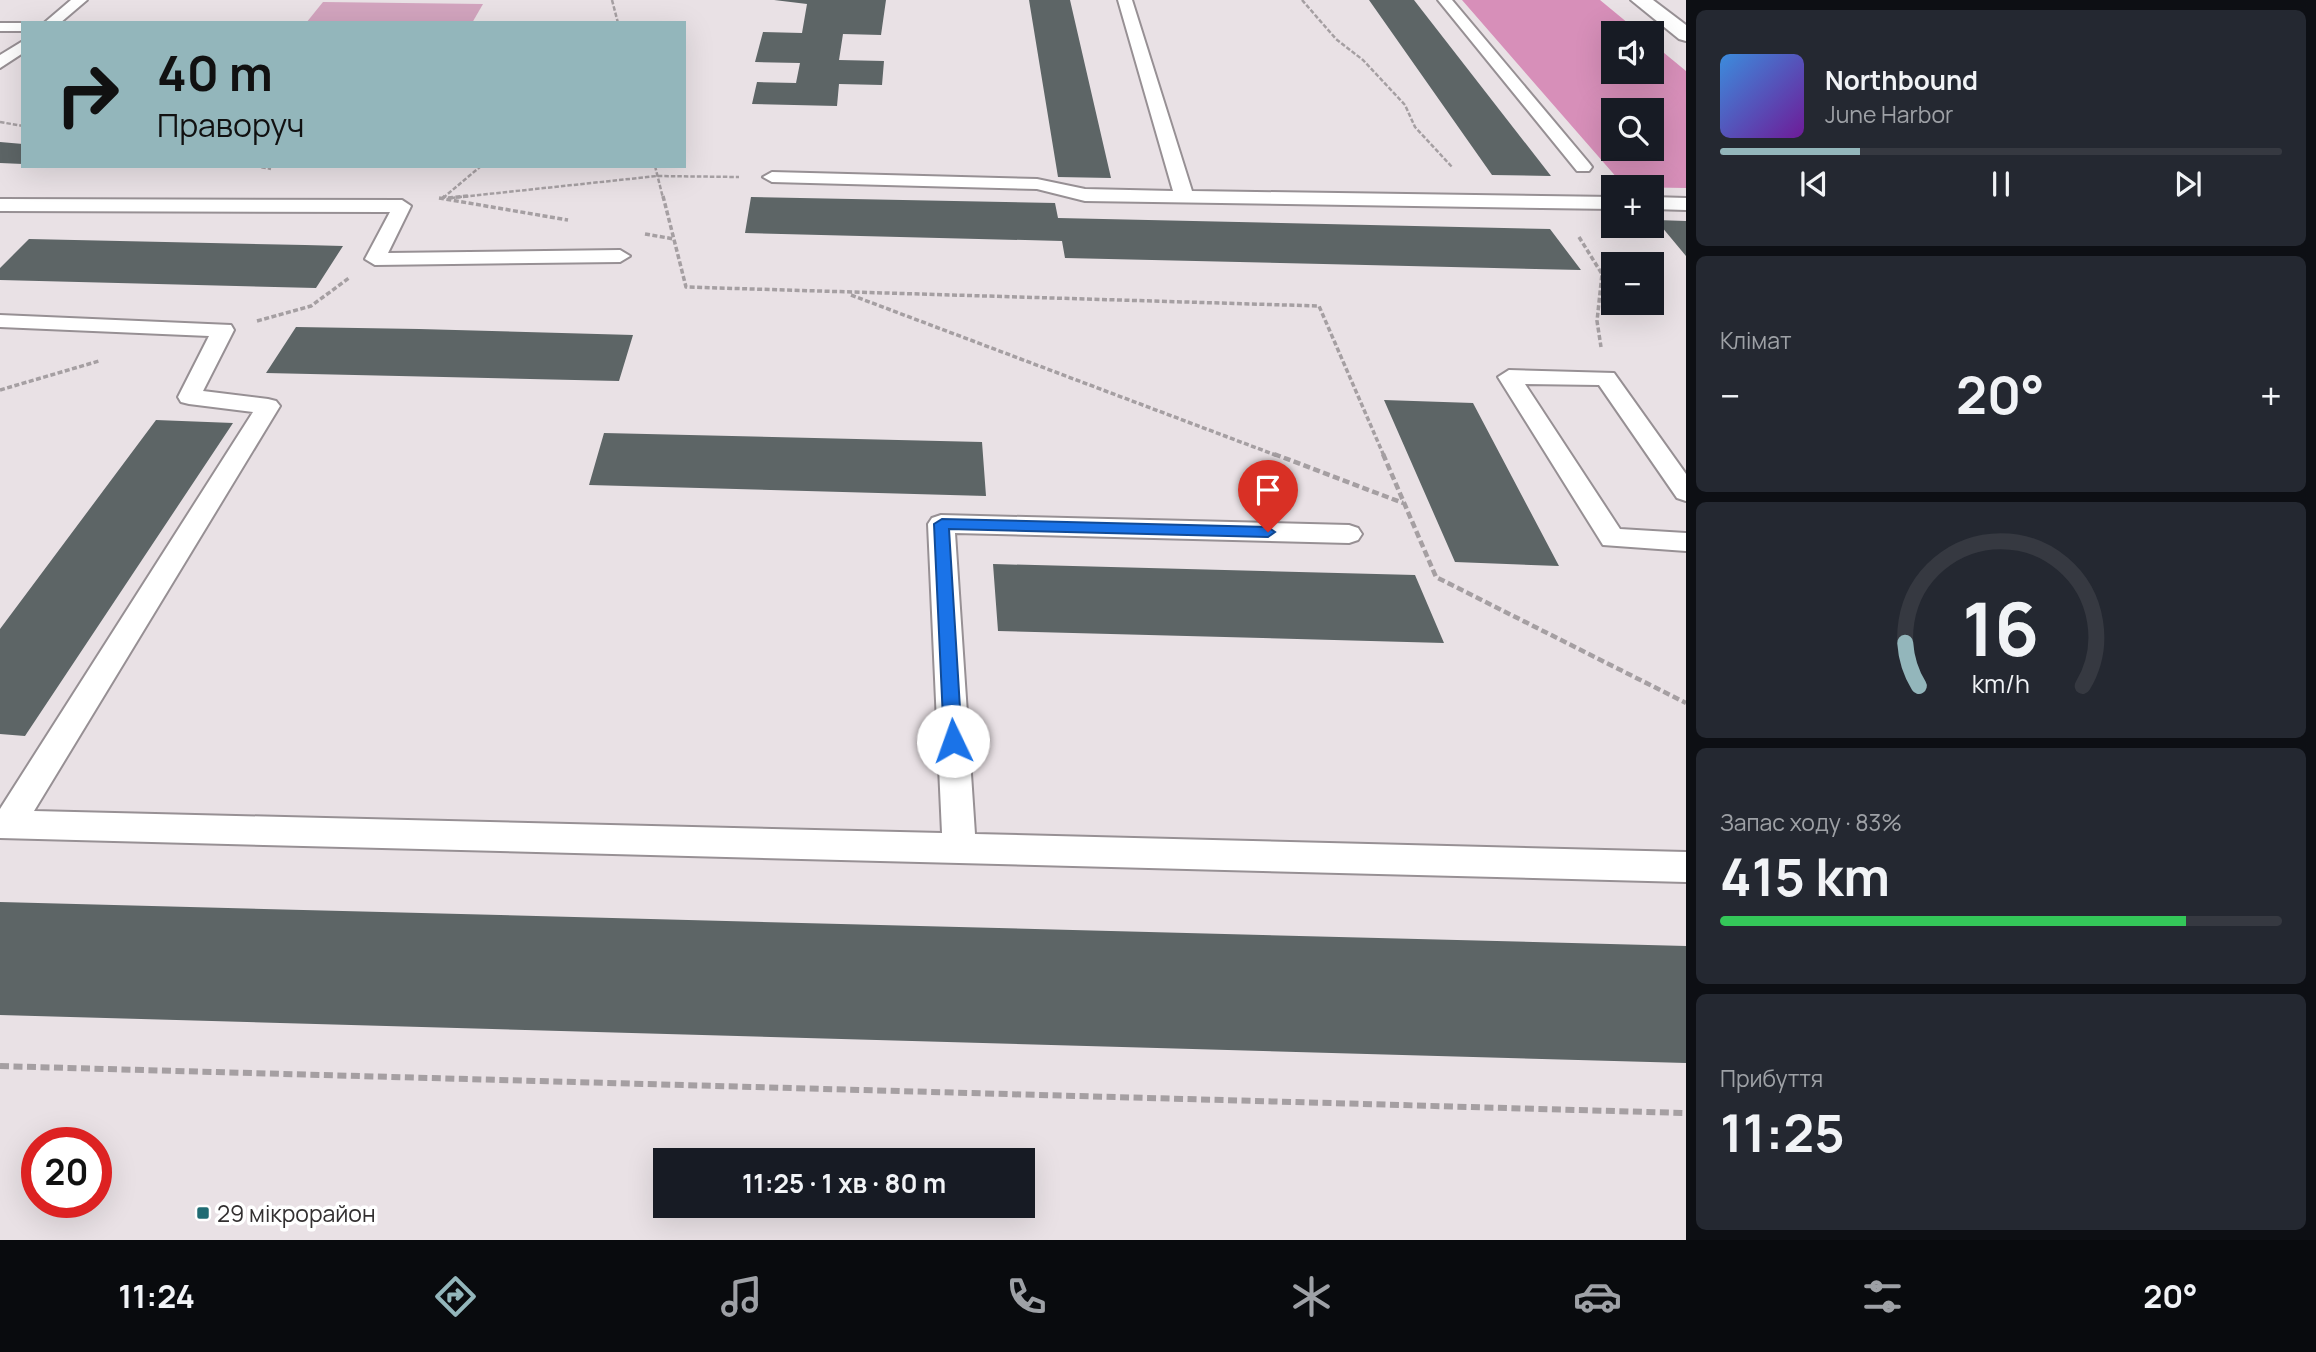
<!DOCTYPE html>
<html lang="uk">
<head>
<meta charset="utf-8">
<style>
	body { margin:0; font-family:Manrope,sans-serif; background:#242831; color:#f1f3f6; height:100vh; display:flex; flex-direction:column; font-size:26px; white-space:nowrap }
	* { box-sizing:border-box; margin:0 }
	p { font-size:23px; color:#9ea1a6 }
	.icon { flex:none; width:38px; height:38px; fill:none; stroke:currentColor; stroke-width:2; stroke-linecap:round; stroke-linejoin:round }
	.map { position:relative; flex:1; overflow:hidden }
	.side { display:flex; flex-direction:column; gap:10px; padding:10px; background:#0d0f14; width:630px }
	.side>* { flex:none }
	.hud { position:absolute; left:21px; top:21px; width:665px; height:147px; border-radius:0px; box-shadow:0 7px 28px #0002; background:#93b6bb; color:#111; overflow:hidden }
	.tools { position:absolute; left:1601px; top:21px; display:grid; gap:14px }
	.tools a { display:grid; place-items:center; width:63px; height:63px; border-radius:0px; background:#171b24; box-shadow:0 7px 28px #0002; font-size:35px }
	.speed { position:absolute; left:21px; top:1127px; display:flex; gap:14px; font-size:35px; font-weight:700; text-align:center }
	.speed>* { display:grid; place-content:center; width:91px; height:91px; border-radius:50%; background:#171b24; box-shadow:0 7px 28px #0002; line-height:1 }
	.speed .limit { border:10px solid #d22; background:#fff; color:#111 }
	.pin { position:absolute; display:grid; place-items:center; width:60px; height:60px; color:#fff; margin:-72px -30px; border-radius:50% 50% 50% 0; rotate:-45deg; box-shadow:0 0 7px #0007 }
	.pin .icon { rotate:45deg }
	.me { position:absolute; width:77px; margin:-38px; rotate:357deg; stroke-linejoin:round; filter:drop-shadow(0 0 5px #0008) }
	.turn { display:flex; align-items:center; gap:24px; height:147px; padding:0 21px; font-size:32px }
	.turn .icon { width:91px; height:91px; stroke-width:2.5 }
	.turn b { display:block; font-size:49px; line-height:60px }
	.big { font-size:52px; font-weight:700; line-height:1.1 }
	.side .widget { flex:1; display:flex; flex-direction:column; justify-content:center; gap:10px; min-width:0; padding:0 24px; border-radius:10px; background:#242831 }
	.side .dial { align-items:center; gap:0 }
	.dial svg { height:182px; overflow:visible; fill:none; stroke:#363941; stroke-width:7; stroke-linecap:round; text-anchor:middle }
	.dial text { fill:#f1f3f6; stroke:none }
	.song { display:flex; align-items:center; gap:21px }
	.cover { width:84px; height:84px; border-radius:10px; background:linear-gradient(135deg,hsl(210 70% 55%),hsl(280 70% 35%)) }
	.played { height:7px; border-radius:4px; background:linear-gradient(90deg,#93b6bb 25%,#363941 25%) }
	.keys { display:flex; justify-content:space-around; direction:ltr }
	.heat { display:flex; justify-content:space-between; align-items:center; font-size:38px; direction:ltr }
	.charge { height:10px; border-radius:5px; background:linear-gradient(90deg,#34c759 83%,#363941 0) }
	.trip { position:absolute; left:653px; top:1148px; width:382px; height:70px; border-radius:0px; background:#171b24; box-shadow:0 7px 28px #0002; font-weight:700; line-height:70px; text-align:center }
	.dock { display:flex; height:112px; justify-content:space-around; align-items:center; background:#090b0e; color:#9ea1a6 }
	.dock .icon { width:49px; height:49px }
	.dock .on { color:#93b6bb }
	.dock b { font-size:32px; color:#f1f3f6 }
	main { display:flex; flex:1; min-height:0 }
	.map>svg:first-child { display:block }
	.green { fill:#d2a4be }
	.forest { fill:#d78fb9; fill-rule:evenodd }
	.building { fill:#5d6566 }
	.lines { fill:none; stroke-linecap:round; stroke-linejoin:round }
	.lane-casing { stroke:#979094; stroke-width:4 }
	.street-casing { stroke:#979094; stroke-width:4 }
	.path-far3 { stroke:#a59fa2; stroke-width:2.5; stroke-dasharray:4.5 2; stroke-linecap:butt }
	.path-far2 { stroke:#a59fa2; stroke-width:3.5; stroke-dasharray:5 2.5; stroke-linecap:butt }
	.path-far1 { stroke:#a59fa2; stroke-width:4.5; stroke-dasharray:7 3.5; stroke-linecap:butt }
	.path { stroke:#a59fa2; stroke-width:6; stroke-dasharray:9 4.5; stroke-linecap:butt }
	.lane { fill:#fff; fill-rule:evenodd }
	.street { fill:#fff; fill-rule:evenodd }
	.route { fill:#1a73e8; stroke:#114b97; stroke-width:2 }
	.poi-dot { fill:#206b73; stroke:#fff; stroke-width:2.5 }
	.labels { text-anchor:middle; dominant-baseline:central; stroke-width:7; stroke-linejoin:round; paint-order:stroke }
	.near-poi-label { font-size:23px; fill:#322f30; stroke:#fff; text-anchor:start }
</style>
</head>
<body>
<main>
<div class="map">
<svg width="1686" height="1240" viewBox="0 0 1686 1240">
	<rect width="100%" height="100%" fill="#e9e1e5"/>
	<!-- green -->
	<path class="green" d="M 323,2 L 483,4 L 472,23 L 306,23 Z"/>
	<!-- forest -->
	<path class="forest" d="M 1462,0 L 1600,0 L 1640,33 L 1614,33 L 1614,72 L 1652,72 L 1652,43 L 1686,71 L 1686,188 L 1625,187 ZM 1614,110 L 1652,110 L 1652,149 L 1614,149 Z"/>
	<!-- building -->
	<path class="building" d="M 774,0 L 886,0 L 881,35 L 843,34 L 839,60 L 884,61 L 882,85 L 839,84 L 837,106 L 752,104 L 757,82 L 796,83 L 800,63 L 755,62 L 763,32 L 802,33 L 807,4 Z
		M 1029,0 L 1070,0 L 1111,178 L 1058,177 Z
		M 1369,0 L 1414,0 L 1551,176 L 1492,175 Z
		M 0,142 L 23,144 L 23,164 L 0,163 Z
		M 751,197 L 1055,203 L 1058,218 L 1550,229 L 1581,270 L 1065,258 L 1062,241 L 745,233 Z
		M 1656,220 L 1686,221 L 1686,256 Z
		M 29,239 L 305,245 L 343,246 L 316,288 L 0,280 L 0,268 Z
		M 296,327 L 419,329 L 633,335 L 619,381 L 266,373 Z
		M 1384,400 L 1473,403 L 1559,566 L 1455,562 Z
		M 156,420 L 233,423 L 25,736 L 0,734 L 0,629 Z
		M 604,433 L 982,442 L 986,496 L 589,485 Z
		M 993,564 L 1415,575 L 1444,643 L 998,631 Z
		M 0,902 L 1686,946 L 1686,1063 L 0,1015 Z"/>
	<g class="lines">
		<!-- lane casing -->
		<g class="lane-casing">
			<path id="lane" d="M 71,0 L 87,0 L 60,23 L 44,23 Z
				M 1118,0 L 1132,0 L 1192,191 L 1614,197 L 1614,209 L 1085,201 L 1037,189 L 772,182 L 763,177 L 772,172 L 1037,179 L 1085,189 L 1173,191 Z
				M 1438,0 L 1452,0 L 1589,163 L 1592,167 L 1589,171 L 1577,171 Z
				M 0,23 L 24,23 L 23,31 L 0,31 Z
				M 23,41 L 23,53 L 0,68 L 0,55 Z
				M 1652,197 L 1686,198 L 1686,210 L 1652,209 Z
				M 0,199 L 402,200 L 411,206 L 388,253 L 620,250 L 630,256 L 620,262 L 375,265 L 365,259 L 390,212 L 0,211 Z
				M 0,315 L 231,325 L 234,330 L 203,391 L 268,399 L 276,401 L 280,406 L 34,811 L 942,833 L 928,524 L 932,518 L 941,515 L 1349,525 L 1358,528 L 1362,534 L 1358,540 L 1349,543 L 955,533 L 975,834 L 1686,852 L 1686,882 L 0,838 L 0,809 L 253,412 L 189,404 L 181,402 L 178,397 L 209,336 L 0,327 Z
				M 1509,370 L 1614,373 L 1686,474 L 1686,501 L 1677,498 L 1599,385 L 1525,384 L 1620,529 L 1686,533 L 1686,551 L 1603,545 L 1498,377 Z"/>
		</g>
		<!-- street casing -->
		<g class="street-casing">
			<path id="street" d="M 1631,0 L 1653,0 L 1686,25 L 1686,41 L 1679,39 Z"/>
		</g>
		<!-- path-far3 -->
		<path class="path-far3" d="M 612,0 L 618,23
			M 1302,0 L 1336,39 L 1363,60 L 1405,105 L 1415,127 L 1452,167
			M 0,122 L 23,126
			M 255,166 L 271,169
			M 655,166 L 663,198
			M 443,198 L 481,166
			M 451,198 L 657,176 L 739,177"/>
		<!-- path-far2 -->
		<path class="path-far2" d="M 663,196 L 686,287 L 1319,306 L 1384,456
			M 439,198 L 568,220
			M 443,198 L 445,196
			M 448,198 L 468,196
			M 645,234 L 674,239
			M 1579,237 L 1602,274 L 1597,321 L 1601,347
			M 851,295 L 1278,456
			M 257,321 L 311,306 L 349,278
			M 0,390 L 99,361"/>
		<!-- path-far1 -->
		<path class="path-far1" d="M 1274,454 L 1403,503
			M 1383,454 L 1436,577 L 1686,703"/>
		<!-- path -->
		<path class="path" d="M 0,1066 L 1686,1113"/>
		<!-- lane -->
		<use href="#lane" class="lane"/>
		<!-- street -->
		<use href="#street" class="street"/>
	</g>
	<!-- route -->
	<path class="route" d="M 942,519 L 1268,527 L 1275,532 L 1268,537 L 949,529 L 962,741 L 953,749 L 944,741 L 934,524 Z"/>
	<!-- markers -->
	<rect class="poi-dot" x="196" y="1206" width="14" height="14" rx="3.5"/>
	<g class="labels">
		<!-- near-poi labels -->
		<g class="near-poi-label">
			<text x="217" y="1213">29 мікрорайон</text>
		</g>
	</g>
</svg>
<div class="tools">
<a><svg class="icon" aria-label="sound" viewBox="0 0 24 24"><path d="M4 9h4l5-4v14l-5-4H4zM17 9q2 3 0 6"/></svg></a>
<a><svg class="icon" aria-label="search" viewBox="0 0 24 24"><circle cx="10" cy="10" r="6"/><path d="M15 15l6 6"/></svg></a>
<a>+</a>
<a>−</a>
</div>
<div class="speed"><div class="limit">20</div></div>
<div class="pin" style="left:1268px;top:532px;background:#d93025"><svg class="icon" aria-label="arrive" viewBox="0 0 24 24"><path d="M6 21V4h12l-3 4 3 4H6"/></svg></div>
<svg class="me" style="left:953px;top:741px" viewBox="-20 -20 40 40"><circle r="19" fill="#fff"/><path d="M0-13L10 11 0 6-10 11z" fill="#1a73e8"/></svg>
<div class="trip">11:25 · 1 хв · 80 m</div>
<div class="hud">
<div class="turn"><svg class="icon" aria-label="right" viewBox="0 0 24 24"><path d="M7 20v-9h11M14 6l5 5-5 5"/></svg><div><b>40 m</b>Праворуч</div></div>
</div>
</div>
<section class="side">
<div class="widget">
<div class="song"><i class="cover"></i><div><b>Northbound</b><p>June Harbor</p></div></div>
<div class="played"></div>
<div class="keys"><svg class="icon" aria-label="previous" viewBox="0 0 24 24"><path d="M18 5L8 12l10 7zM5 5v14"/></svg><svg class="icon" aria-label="pause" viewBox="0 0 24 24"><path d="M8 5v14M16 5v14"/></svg><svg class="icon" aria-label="next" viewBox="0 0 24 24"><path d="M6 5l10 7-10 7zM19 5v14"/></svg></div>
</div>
<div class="widget"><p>Клімат</p>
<div class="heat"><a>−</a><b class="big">20°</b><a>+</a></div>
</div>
<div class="widget dial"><svg viewBox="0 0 100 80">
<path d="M14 69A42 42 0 1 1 86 69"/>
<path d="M14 69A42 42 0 0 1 8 50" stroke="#93b6bb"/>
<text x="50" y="56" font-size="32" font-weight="700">16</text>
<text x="50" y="72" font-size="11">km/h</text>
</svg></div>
<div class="widget"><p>Запас ходу · 83%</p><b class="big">415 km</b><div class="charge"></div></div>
<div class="widget"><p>Прибуття</p><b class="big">11:25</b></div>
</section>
</main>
<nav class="dock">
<b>11:24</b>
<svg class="icon on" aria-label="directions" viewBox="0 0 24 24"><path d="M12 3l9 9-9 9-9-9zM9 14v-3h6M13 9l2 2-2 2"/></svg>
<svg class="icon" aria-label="music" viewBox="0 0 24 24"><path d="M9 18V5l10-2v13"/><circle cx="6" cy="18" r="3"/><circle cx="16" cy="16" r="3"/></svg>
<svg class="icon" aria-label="phone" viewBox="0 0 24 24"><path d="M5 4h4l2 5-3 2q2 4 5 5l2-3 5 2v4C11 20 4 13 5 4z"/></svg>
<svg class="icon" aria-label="climate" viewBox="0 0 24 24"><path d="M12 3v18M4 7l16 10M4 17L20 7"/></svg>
<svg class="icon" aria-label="car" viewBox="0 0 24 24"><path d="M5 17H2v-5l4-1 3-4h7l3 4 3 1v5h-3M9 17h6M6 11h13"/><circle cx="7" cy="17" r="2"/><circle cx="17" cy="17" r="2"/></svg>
<svg class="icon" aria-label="filters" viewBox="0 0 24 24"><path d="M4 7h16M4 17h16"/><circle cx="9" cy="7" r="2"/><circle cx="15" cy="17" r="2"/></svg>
<b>20°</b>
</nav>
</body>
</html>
